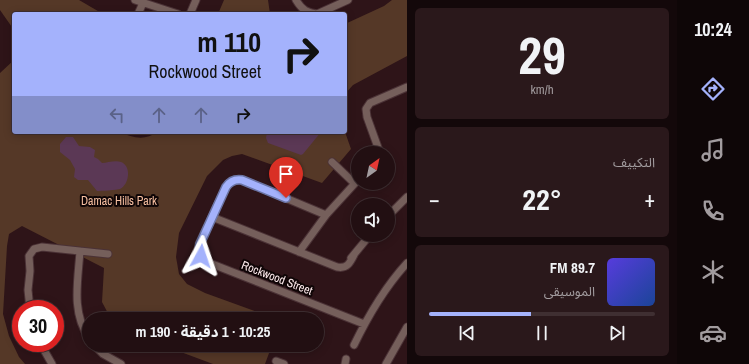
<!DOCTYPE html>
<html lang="ar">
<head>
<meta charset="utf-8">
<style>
	body { margin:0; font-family:"Archivo Narrow","Noto Sans Arabic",sans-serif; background:#2a181b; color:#f1f3f6; direction:rtl; height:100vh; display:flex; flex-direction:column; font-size:15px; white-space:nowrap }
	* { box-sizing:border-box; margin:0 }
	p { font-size:13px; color:#a29c9f }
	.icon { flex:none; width:22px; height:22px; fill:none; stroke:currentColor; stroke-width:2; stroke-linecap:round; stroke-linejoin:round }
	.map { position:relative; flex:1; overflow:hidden; direction:ltr }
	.sheet { display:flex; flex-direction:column; gap:8px; padding:8px; background:#13080a; width:270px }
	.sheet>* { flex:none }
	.hud { position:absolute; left:12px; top:12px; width:335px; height:122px; border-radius:4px; box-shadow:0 2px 10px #0003,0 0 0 1px #3f2f32; direction:rtl; background:#a4b2fc; color:#111; overflow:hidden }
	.needle { width:26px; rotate:33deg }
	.buttons { position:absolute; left:351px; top:146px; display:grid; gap:8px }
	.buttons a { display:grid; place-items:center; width:44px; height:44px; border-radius:50%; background:#220f12; box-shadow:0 2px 10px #0003,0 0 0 1px #3f2f32; font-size:20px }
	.speed { position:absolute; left:12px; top:300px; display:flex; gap:8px; font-size:20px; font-weight:700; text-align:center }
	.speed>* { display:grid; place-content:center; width:52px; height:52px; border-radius:50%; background:#220f12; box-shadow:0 2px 10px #0003,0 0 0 1px #3f2f32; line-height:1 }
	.speed .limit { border:6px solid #d22; background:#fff; color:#111 }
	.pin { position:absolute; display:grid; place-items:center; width:34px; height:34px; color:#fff; margin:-41px -17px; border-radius:50% 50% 50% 0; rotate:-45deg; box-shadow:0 0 4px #0007 }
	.pin .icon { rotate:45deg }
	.me { position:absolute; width:44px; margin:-22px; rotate:5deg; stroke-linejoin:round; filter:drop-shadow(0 0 3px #0008) }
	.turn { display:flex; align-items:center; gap:14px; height:84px; padding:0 20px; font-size:18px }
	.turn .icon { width:52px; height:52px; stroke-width:2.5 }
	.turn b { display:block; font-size:28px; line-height:34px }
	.lanes { display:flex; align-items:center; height:38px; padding:0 20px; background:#0003; justify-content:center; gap:20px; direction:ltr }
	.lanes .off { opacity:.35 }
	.big { font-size:30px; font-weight:700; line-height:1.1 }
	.sheet .widget { flex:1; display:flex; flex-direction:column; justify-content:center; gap:6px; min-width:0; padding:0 14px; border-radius:6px; background:#2a181b }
	.sheet .dial { align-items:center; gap:0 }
	.dial b { font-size:52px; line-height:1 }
	.song { display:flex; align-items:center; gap:12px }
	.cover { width:48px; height:48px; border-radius:6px; background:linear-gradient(135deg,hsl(250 70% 55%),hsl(220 70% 35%)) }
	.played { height:4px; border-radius:2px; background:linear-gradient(90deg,#a4b2fc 45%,#3f2f32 45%) }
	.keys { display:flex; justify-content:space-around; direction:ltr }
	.heat { display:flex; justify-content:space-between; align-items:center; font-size:22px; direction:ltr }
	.trip { position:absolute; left:82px; top:312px; width:242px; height:40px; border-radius:20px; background:#220f12; box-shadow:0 2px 10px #0003,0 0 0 1px #3f2f32; font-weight:700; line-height:40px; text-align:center; direction:rtl }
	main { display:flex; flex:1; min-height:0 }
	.tabs { display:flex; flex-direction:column; width:72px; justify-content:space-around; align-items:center; background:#0e0607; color:#a29c9f }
	.tabs .icon { width:28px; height:28px }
	.tabs .active { color:#a4b2fc }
	.tabs b { font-size:18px; color:#f1f3f6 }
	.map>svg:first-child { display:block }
	.green { fill:#553827 }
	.water { fill:#5b3855 }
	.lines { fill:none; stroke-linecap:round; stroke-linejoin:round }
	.minor-casing { stroke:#4b3236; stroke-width:9 }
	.minor { stroke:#755f5b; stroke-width:7 }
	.route-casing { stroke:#6b74a4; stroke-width:10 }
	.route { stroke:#a4b2fc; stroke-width:7 }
	.labels { text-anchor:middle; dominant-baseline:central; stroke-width:4; stroke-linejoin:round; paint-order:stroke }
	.park-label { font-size:12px; fill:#f8c0a2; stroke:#0f0506 }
	.street-label { font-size:12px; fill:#fce9eb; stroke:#0f0506 }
</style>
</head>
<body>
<main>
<nav class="tabs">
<b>10:24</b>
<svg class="icon active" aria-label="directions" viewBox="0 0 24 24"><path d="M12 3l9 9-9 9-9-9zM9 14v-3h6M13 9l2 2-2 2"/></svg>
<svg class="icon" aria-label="music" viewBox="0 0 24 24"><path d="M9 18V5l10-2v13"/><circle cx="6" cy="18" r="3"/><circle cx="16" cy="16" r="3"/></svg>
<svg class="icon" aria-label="phone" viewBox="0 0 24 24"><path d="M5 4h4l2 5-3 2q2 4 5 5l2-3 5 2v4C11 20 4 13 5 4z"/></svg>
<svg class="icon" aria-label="climate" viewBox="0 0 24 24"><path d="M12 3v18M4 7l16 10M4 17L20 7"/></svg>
<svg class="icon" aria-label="car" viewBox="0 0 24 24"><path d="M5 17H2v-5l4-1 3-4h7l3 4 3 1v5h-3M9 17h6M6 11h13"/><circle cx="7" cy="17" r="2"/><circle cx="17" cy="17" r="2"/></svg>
</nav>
<section class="sheet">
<div class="widget dial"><b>29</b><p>km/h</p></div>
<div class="widget"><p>التكييف</p>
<div class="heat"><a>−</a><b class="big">22°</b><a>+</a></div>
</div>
<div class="widget">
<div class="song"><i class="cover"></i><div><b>89.7 FM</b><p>الموسيقى</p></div></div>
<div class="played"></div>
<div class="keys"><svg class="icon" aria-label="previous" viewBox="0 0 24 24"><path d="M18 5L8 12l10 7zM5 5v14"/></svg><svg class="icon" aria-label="pause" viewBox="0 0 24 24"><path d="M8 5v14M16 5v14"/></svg><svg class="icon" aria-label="next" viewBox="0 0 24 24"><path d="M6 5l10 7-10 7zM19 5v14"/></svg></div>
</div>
</section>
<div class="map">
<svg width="407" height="364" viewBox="0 0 407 364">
	<rect width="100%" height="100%" fill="#2e1418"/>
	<!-- green -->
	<path class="green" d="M 0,0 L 79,0 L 103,14 L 14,14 L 14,30 L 0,10 Z
		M 224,0 L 268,0 L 270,14 L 218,14 Z
		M 392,0 L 407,0 L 407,56 L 353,85 L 345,94 L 345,24 L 384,6 Z
		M 14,60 L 14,132 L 120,132 C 132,138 146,141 157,132 L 345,132 L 351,149 L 322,183 L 242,154 L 232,156 L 223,160 L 207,176 L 179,233 L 176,257 L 179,274 L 187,284 L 205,293 L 277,319 L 111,319 L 102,302 L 104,268 L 22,226 L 9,234 L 7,246 L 3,314 L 9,336 L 19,357 L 25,364 L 0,364 L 0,73 Z
		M 162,345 L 272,345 L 265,364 L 213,364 Z"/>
	<!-- water -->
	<path class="water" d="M 267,132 L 321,132 L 303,154 L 301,155 L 268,143 L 266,138 Z
		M 66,137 L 73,137 L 79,146 L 90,147 L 95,150 L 94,157 L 98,159 L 102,163 C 107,163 115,160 121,162 C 132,166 129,185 120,189 C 117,190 101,191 97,191 L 88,180 L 78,180 L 74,177 L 75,169 L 70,160 L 60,152 L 60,144 Z"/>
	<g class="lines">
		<!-- minor casing -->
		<g class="minor-casing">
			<path id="minor" d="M 135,0 L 178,14
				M 296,0 C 302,10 307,13 319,14
				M 138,14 L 143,3
				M 190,14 L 196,0
				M 317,14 L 348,0
				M 380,153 L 367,117 L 366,109 L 370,103 L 407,87
				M 332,162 L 354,183
				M 326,215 L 245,181 C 237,178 231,180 226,187 L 199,244 C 198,252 200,258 207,262 L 364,324
				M 388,216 L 407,197
				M 212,217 L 337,267 C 347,269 350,263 354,255
				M 80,251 C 78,281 71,312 89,338
				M 299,252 L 326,215 L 358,180
				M 351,258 L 370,235
				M 30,309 L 28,290 L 30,271 L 29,256 L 34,249 L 42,247 L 108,254
				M 40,343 L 52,364
				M 94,345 L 103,354 L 121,364
				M 354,345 C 368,316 385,287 407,263
				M 276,361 L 284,364
				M 345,364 L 346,359
				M 386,364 L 407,327"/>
		</g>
		<!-- minor -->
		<use href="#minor" class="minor"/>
	</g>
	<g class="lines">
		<!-- route casing -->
		<g class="route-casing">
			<path id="route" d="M 201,256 L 199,250 L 200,244 L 226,187 C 230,181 235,179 242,180 L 286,198"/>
		</g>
		<!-- route -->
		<use href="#route" class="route"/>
	</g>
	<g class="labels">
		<!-- park labels -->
		<g class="park-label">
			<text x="119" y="201">Damac Hills Park</text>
		</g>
		<!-- street labels -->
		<g class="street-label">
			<text transform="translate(277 278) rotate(21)">Rockwood Street</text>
		</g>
	</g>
</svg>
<div class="buttons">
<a><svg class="needle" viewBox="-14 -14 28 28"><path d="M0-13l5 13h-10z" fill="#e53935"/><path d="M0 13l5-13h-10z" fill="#a29c9f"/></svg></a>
<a><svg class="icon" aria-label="sound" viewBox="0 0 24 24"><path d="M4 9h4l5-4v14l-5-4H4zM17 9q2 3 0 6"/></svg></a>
</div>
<div class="speed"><div class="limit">30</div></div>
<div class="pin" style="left:286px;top:198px;background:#d93025"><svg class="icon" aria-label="arrive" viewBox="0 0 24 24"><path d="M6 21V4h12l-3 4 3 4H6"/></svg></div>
<svg class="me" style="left:201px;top:256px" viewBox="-20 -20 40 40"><path d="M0-17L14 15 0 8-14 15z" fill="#a4b2fc" stroke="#fff" stroke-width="4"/></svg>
<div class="trip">10:25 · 1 دقيقة · 190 m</div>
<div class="hud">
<div class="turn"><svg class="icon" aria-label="right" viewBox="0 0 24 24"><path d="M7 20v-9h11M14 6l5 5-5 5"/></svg><div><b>110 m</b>Rockwood Street</div></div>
<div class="lanes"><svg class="icon off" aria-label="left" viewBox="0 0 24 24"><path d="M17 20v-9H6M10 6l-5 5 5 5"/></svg><svg class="icon off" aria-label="ahead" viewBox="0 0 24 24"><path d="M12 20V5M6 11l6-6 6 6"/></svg><svg class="icon off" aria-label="ahead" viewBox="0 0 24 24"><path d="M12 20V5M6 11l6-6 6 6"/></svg><svg class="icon" aria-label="right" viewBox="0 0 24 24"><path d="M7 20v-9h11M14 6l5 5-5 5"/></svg></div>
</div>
</div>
</main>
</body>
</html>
